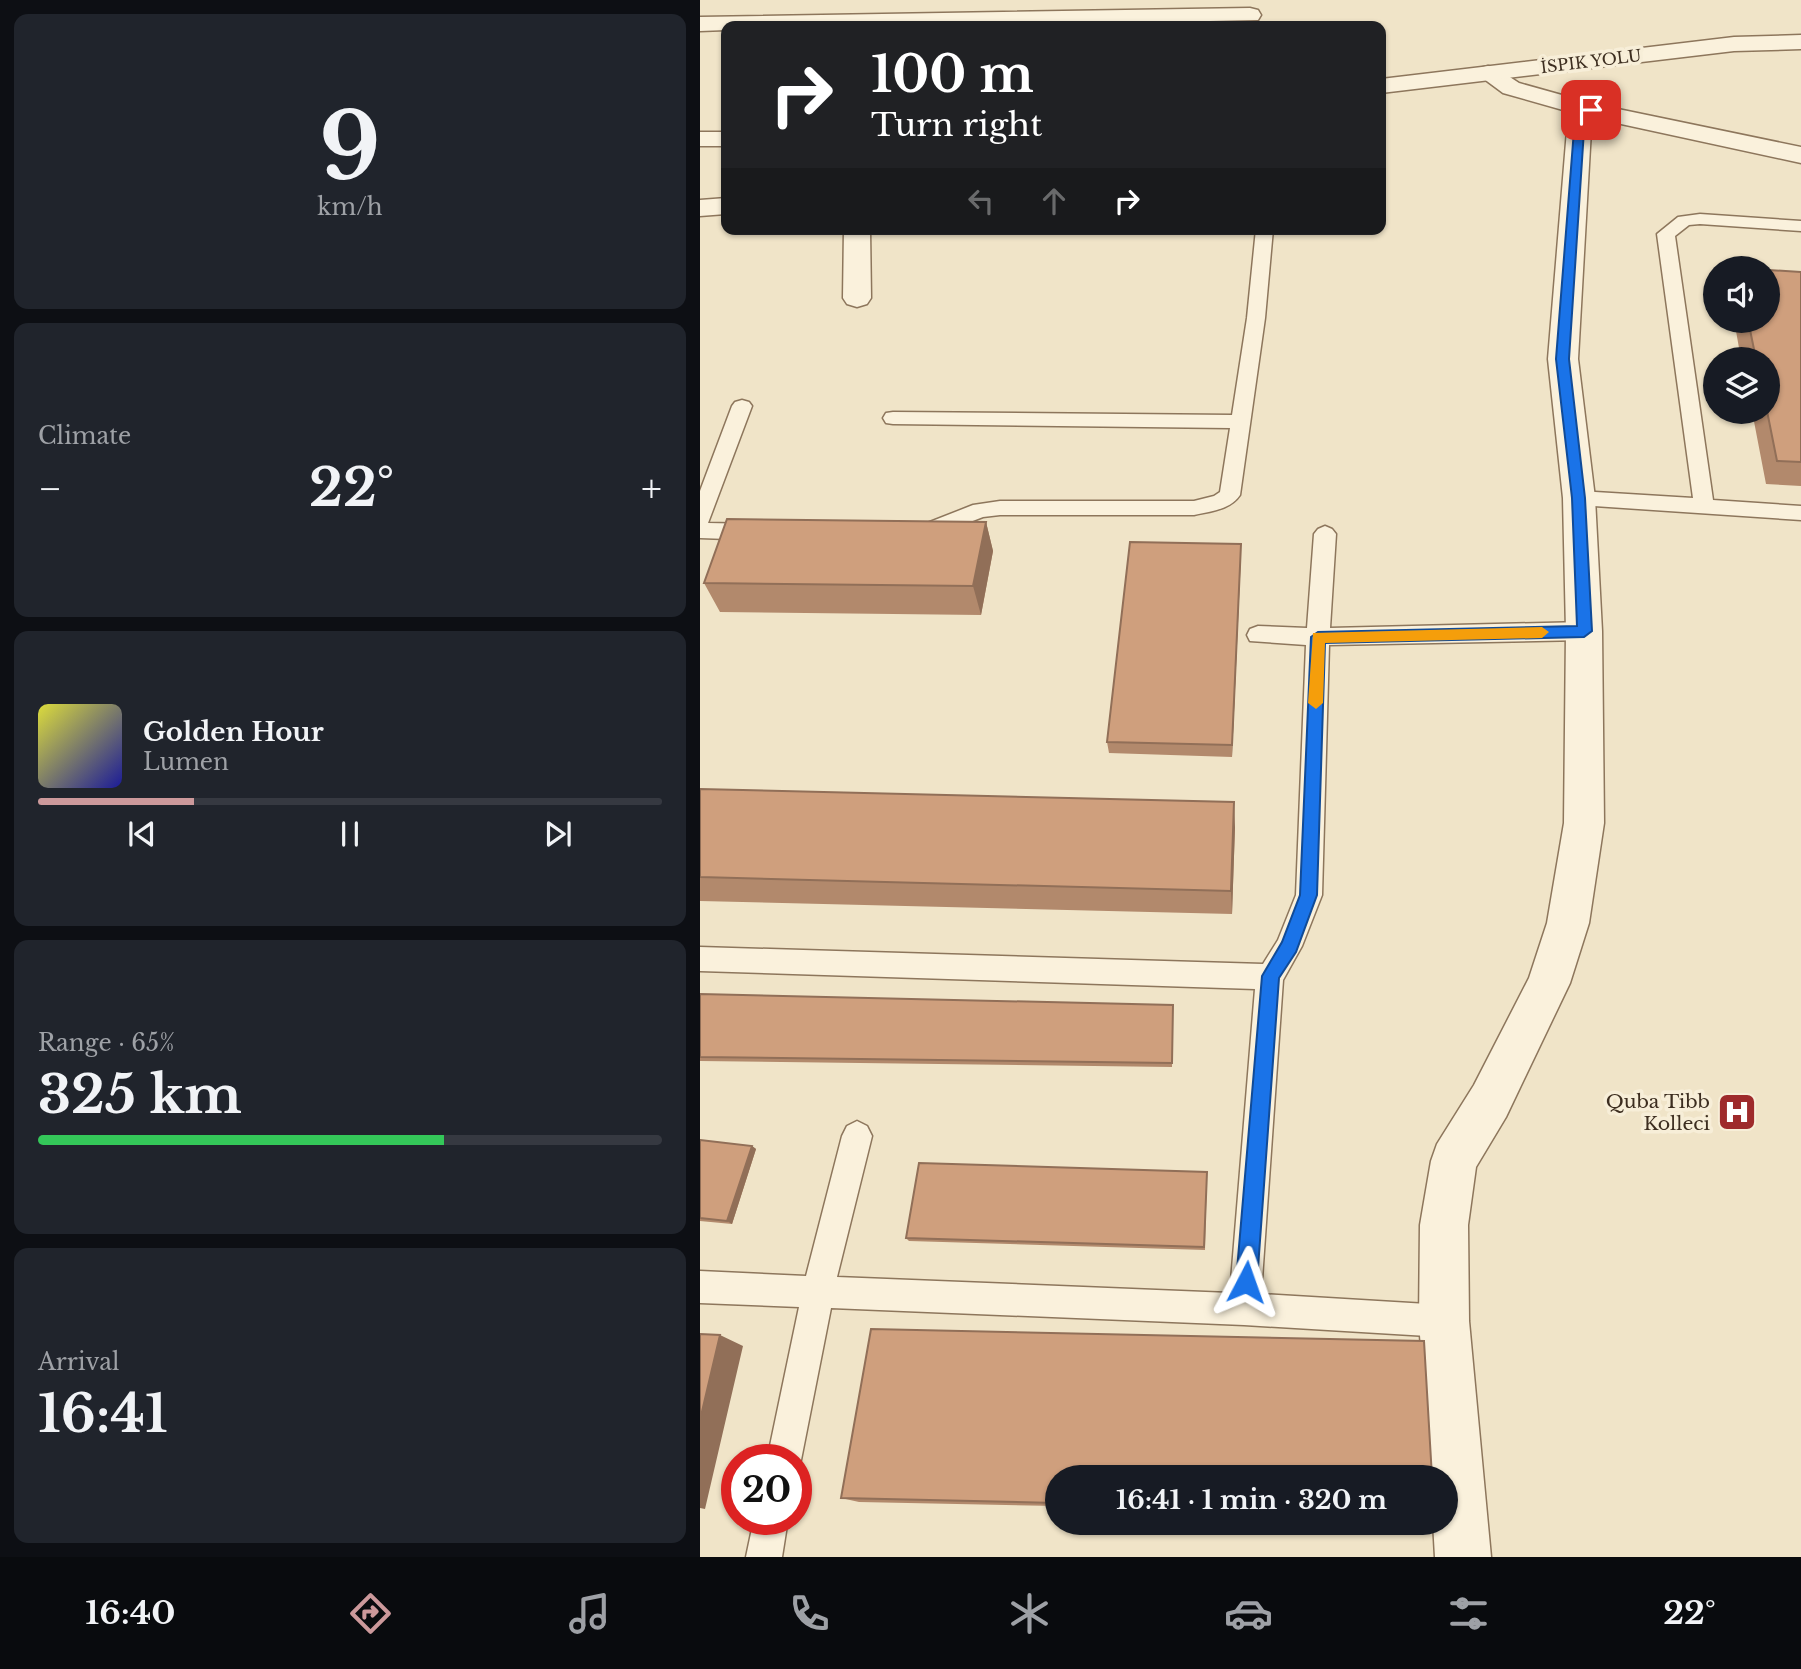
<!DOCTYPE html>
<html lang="en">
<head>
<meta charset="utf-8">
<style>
	body { margin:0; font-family:"Libre Baskerville",serif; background:#20242c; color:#f1f3f6; height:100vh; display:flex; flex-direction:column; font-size:26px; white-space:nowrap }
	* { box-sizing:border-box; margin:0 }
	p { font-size:23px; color:#9ea1a6 }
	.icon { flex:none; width:38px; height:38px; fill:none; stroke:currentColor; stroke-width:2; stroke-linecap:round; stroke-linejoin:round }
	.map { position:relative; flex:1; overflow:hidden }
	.side { display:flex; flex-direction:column; gap:14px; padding:14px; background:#0d0f14; width:700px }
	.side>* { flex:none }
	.hud { position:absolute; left:21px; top:21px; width:665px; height:214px; border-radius:14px; box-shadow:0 2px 5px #0004; background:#202124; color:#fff; overflow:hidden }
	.fabs { position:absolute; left:1003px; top:256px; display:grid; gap:14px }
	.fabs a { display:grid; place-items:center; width:77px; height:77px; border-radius:50%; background:#171b24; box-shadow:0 2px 5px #0004; font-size:35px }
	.speed { position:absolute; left:21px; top:1444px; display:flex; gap:14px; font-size:35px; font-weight:700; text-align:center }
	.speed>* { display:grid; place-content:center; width:91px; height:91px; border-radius:50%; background:#171b24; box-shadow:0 2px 5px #0004; line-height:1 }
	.speed .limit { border:10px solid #d22; background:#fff; color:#111 }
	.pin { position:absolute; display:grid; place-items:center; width:60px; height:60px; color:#fff; margin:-30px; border-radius:14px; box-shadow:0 4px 10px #0006 }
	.me { position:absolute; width:77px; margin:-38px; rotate:4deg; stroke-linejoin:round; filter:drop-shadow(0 0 5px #0008) }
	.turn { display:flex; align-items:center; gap:24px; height:147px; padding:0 35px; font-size:32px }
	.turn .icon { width:91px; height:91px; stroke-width:2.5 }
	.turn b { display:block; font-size:49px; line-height:60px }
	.lanes { display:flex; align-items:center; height:66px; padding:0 35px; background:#0003; justify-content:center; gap:35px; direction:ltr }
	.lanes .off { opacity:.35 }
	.big { font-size:52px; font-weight:700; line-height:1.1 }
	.side .tile { flex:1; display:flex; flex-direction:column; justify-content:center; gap:10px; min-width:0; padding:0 24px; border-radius:14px; background:#20242c }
	.side .dial { align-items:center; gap:0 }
	.dial b { font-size:91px; line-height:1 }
	.song { display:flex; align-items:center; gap:21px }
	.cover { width:84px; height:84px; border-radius:10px; background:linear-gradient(135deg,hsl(60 70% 55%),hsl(240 70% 35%)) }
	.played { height:7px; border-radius:4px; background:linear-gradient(90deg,#cc999b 25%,#363941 25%) }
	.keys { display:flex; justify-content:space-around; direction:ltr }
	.heat { display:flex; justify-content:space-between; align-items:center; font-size:38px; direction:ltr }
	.charge { height:10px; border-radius:5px; background:linear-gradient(90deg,#34c759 65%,#363941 0) }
	.trip { position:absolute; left:345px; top:1465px; width:413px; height:70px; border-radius:35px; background:#171b24; box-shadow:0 2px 5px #0004; font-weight:700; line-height:70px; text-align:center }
	.tabs { display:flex; height:112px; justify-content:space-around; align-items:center; background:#090b0e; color:#9ea1a6 }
	.tabs .icon { width:49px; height:49px }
	.tabs .selected { color:#cc999b }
	.tabs b { font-size:32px; color:#f1f3f6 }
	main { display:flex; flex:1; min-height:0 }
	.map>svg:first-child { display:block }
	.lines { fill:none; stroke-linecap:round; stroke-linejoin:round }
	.service-casing { stroke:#8d765c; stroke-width:3 }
	.minor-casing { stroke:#8d765c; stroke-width:3 }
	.tertiary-casing { stroke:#8d765c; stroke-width:3 }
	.service { fill:#faf1dc; fill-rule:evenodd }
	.minor { fill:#faf1dc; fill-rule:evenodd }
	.tertiary { fill:#faf1dc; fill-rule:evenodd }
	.wall { fill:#b2896c }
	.shaded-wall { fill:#916f58 }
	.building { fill:#cf9f7d; stroke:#916f58; stroke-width:2 }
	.route { fill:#1a73e8; stroke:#114b97; stroke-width:2 }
	.slow { fill:#f59e0b }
	.labels { text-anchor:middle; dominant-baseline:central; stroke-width:7; stroke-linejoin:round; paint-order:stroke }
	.far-street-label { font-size:16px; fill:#3d2e20; stroke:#f7eed8 }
	.poi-label { font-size:19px; fill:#3d2e20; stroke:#f7eed8; text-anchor:end }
</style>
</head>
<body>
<main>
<section class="side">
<div class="tile dial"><b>9</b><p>km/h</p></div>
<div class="tile"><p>Climate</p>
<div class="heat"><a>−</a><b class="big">22°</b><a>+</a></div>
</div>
<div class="tile">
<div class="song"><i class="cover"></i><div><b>Golden Hour</b><p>Lumen</p></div></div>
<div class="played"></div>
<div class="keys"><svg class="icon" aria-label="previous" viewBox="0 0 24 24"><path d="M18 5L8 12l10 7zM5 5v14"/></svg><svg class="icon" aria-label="pause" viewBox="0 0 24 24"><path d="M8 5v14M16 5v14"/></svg><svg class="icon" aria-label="next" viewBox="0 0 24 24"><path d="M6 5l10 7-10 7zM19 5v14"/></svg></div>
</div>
<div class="tile"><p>Range · 65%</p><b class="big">325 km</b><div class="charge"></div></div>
<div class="tile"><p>Arrival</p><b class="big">16:41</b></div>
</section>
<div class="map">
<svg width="1101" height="1557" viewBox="0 0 1101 1557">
	<rect width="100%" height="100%" fill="#f0e4c8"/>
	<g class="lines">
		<!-- service casing -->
		<g class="service-casing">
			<path id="service" d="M 1000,214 L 1101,221 L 1101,231 L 1000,224 L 989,225 L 975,236 L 1013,500 L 1101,506 L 1101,520 L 879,505 L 872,503 L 869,498 L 872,493 L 879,491 L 993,498 L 957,234 L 978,217 Z
				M 556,229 L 573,229 L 565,318 L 540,495 C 530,510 511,511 494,515 L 300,515 L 283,517 L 231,537 L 224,540 L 217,537 L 213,532 L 217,527 L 273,505 L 300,501 L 494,501 L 514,496 L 520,492 L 530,428 L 193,424 L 186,423 L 183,418 L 186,413 L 193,412 L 532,415 L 547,318 Z
				M 42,400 L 49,402 L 52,406 L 8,523 L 55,524 L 62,527 L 66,532 L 62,537 L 55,540 L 0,538 L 0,491 L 32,406 L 35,402 Z
				M 625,526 L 632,529 L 636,534 L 630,628 L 884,622 L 892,625 L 895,631 L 892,637 L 884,640 L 629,645 L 622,895 L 602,946 L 583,980 L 561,1294 L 744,1305 L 755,1310 L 760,1321 L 755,1332 L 744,1337 L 544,1325 L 131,1308 L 101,1460 L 96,1471 L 96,1460 L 67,1460 L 99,1307 L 0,1303 L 0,1271 L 106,1276 L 142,1136 L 147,1126 L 157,1121 L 167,1126 L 172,1136 L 137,1277 L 530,1293 L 555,989 L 0,971 L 0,947 L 563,964 L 578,940 L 596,895 L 606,645 L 550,641 L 547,635 L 550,629 L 558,626 L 607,628 L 614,534 L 618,529 Z
				M 54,1519 L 88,1519 L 82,1557 L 46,1557 Z"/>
		</g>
		<!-- minor casing -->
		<g class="minor-casing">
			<path id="minor" d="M 550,8 L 558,10 L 561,15 L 558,20 L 268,26 L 26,26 L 26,30 L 0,31 L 0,17 Z
				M 788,66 L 796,68 L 819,83 L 894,104 L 1101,147 L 1101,163 L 898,119 L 891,130 L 878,359 L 895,498 L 902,631 L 904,823 L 889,923 L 870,983 L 806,1117 L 776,1167 L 768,1225 L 769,1321 L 791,1557 L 735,1557 L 733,1522 L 746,1522 L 746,1477 L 730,1477 L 719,1321 L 720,1225 L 731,1161 L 737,1144 L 774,1085 L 829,978 L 847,923 L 864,823 L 866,631 L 863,498 L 848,359 L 867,130 L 877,114 L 803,93 L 776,73 L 780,68 Z
				M 0,132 L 26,132 L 26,146 L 0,146 Z
				M 144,229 L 170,229 L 171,298 L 167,304 L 157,307 L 147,304 L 143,298 Z"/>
		</g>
		<!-- tertiary casing -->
		<g class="tertiary-casing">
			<path id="tertiary" d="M 1101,35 L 1101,49 L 1034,51 L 681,93 L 681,79 L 1034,37 Z
				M 26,198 L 26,214 L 0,216 L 0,200 Z"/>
		</g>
		<!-- service -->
		<use href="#service" class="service"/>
		<!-- minor -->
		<use href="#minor" class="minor"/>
		<!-- tertiary -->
		<use href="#tertiary" class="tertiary"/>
	</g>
	<!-- wall -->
	<path class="wall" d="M 1101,272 L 1101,486 L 1066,484 L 1052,411 L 1068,411 L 1068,359 L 1041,359 L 1034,320 L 1068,320 Z
		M 286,522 L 293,551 L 281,615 L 20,612 L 4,583 Z
		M 541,544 L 532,757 L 409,753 L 407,742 Z
		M 0,789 L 535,827 L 532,914 L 0,901 Z
		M 0,994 L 473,1010 L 472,1067 L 0,1061 Z
		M 0,1140 L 52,1146 L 56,1149 L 32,1224 L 0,1221 Z
		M 507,1172 L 505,1250 L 209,1241 L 206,1238 Z
		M 357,1477 L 357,1506 L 159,1502 L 141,1498 Z"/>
	<!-- shaded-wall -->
	<path class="shaded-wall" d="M 286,522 L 293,551 L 281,615 L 273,586 Z
		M 541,544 L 541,556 L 532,757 L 532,745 Z
		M 534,802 L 535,827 L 532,914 L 531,891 Z
		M 52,1146 L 56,1149 L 32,1224 L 27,1221 Z
		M 20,1335 L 43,1346 L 5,1509 L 0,1508 L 0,1420 Z"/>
	<!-- building -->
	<path class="building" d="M 1068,270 L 1101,272 L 1101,462 L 1077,461 L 1067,411 L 1068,359 L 1056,359 L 1048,320 L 1068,320 Z
		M 27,519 L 286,522 L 273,586 L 4,583 Z
		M 430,542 L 541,544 L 532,745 L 407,742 Z
		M 0,789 L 534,802 L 531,891 L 0,877 Z
		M 0,994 L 473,1005 L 472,1063 L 0,1057 Z
		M 0,1140 L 52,1146 L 27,1221 L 0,1218 Z
		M 219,1163 L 507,1172 L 504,1247 L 206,1238 Z
		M 171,1329 L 724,1341 L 732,1477 L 357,1477 L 357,1503 L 141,1498 Z
		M 0,1334 L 20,1335 L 0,1420 Z"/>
	<!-- route -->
	<path class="route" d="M 887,108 L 896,110 L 884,130 L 869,359 L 885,498 L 892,631 L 884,637 L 625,643 L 617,895 L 596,952 L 579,978 L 557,1282 L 554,1289 L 546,1292 L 539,1289 L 536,1282 L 562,976 L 582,942 L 600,895 L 611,637 L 618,632 L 877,626 L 872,498 L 856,359 L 874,130 Z"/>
	<!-- slow -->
	<path class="slow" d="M 842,627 L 849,632 L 842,638 L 625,643 L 623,703 L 616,709 L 608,703 L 613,633 Z"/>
	<!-- icons -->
	<defs>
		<g id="hospital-square" transform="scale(2.0125)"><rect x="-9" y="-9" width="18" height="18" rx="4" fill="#9e2a2b" stroke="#f7eed8"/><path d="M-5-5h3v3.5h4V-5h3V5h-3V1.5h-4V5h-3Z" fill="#fff"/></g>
	</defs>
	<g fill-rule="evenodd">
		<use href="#hospital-square" x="1037" y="1112"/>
	</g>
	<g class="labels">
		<!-- far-street labels -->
		<g class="far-street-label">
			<text transform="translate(891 61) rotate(-7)">İSPIK YOLU</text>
		</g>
		<!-- poi labels -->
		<g class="poi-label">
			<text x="1010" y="1101">Quba Tibb<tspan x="1010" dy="22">Kolleci</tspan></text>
		</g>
	</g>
</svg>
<div class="fabs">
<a><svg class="icon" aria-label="sound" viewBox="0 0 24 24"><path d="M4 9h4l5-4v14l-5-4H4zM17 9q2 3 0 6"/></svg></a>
<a><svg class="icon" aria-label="layers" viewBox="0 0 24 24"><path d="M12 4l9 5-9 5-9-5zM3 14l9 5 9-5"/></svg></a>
</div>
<div class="speed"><div class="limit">20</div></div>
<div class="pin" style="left:891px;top:110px;background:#d93025"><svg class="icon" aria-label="arrive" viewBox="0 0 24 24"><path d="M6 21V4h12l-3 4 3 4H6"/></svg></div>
<svg class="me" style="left:546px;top:1282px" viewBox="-20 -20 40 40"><path d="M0-17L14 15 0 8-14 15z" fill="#1a73e8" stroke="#fff" stroke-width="4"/></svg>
<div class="trip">16:41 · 1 min · 320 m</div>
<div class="hud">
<div class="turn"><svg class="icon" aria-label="right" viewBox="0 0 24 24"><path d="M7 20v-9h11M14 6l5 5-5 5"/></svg><div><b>100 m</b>Turn right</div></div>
<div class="lanes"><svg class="icon off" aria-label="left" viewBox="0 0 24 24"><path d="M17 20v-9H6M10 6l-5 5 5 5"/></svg><svg class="icon off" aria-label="ahead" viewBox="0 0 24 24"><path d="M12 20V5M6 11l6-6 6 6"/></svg><svg class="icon" aria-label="right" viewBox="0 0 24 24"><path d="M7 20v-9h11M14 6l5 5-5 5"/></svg></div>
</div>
</div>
</main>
<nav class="tabs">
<b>16:40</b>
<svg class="icon selected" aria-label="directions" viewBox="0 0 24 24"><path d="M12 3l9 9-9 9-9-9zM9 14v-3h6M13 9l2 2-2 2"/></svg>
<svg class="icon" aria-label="music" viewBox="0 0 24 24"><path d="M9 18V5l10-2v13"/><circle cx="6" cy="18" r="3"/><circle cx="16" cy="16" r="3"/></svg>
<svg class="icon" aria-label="phone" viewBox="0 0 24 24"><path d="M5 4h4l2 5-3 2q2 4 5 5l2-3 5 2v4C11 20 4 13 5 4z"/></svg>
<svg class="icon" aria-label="climate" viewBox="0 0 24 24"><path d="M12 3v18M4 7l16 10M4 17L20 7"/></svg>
<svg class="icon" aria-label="car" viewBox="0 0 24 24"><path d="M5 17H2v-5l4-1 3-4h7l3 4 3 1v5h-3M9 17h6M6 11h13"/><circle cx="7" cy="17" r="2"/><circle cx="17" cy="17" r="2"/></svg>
<svg class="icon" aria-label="filters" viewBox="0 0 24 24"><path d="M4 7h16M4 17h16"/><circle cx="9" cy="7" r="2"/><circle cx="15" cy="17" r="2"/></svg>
<b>22°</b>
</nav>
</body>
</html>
